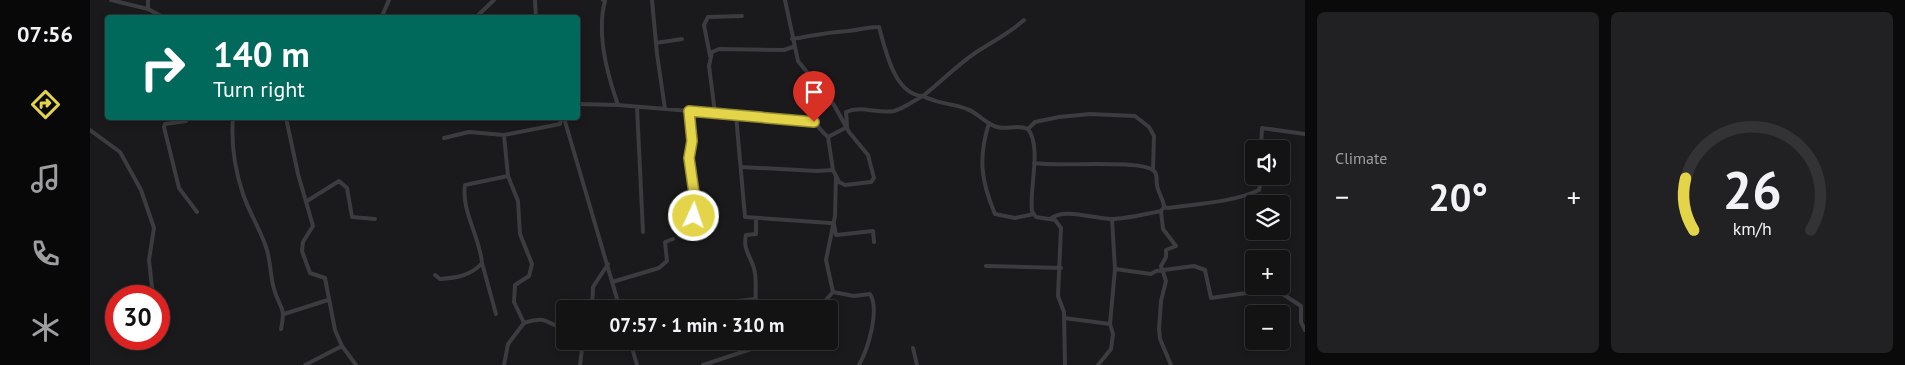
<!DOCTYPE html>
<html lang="en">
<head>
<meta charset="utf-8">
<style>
	body { margin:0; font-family:"PT Sans",sans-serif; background:#212022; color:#f1f3f6; height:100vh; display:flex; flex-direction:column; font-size:19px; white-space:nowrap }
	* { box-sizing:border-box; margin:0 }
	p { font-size:16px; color:#9d9ea0 }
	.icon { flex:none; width:28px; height:28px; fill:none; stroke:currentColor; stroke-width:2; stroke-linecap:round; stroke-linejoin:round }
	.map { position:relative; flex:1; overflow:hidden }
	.drawer { display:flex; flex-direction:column; gap:12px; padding:12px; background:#0b0a0b; width:600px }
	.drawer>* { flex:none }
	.top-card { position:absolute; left:15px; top:15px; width:475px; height:105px; border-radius:5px; box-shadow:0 2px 8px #0003,0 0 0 1px #333234; background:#00695c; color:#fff; overflow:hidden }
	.fabs { position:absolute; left:1155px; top:140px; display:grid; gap:10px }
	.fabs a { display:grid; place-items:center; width:45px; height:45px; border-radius:5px; background:#141314; box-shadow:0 2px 8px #0003,0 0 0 1px #333234; font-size:25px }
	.speed { position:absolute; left:15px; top:285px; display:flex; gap:10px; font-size:25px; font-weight:700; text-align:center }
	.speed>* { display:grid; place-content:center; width:65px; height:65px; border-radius:50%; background:#141314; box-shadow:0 2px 8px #0003,0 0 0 1px #333234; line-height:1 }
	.speed .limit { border:8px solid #d22; background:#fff; color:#111 }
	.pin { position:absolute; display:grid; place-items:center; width:42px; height:42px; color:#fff; margin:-51px -21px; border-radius:50% 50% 50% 0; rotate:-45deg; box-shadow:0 0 5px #0007 }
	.pin .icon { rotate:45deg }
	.me { position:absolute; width:55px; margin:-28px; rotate:3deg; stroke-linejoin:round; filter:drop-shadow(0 0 4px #0008) }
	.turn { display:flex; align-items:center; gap:18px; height:105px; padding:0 25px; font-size:22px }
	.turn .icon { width:65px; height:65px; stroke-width:2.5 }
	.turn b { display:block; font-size:35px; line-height:42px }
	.big { font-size:38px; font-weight:800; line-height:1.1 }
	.drawer .tile { flex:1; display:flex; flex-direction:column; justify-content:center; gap:8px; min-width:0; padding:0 18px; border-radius:8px; background:#212022 }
	.drawer .dial { align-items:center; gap:0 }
	.dial svg { height:130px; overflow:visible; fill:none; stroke:#333234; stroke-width:7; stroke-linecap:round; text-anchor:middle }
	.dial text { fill:#f1f3f6; stroke:none }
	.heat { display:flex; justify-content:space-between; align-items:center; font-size:28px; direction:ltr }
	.drawer .tiles { flex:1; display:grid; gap:12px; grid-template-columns:repeat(2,1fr) }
	.trip { position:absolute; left:466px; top:300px; width:282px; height:50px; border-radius:5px; background:#141314; box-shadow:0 2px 8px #0003,0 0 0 1px #333234; font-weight:800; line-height:50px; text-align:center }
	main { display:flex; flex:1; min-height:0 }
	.tabs { display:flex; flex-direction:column; width:90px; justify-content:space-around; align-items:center; background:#080808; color:#9d9ea0 }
	.tabs .icon { width:35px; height:35px }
	.tabs .on { color:#e3d449 }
	.tabs b { font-size:22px; color:#f1f3f6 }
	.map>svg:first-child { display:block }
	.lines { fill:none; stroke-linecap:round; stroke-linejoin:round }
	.street { stroke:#3b3b40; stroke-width:4 }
	.route-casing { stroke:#948a2f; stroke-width:12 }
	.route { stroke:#e3d449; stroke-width:9 }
</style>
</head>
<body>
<main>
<nav class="tabs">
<b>07:56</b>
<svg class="icon on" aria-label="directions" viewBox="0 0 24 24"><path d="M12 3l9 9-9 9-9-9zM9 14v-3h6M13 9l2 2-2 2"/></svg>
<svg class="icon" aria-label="music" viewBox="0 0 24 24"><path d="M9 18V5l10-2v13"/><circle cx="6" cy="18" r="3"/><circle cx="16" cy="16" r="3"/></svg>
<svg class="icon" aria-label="phone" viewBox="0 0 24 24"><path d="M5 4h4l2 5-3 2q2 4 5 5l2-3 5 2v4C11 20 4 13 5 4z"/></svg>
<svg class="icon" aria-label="climate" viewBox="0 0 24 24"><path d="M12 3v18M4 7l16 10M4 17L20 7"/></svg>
</nav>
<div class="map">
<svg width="1215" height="365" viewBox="0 0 1215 365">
	<rect width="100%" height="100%" fill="#1a191b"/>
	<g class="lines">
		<!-- street -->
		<path class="street" d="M 21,0 L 58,9 L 75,18
			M 58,0 L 58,9
			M 445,0 L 446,18
			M 513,0 L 515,1 C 506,34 517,74 528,105
			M 562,0 L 567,54 L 575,109
			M 293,14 L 299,0
			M 385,18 L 404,0
			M 702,39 C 720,36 739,32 758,31 C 768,30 778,27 789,27 C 795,48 804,95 833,96 C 851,82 866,66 885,53 C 903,41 917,35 934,20
			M 566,43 L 592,39
			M 620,56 L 614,25 L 618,17 L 652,16
			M 488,104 L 528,105 L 720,121 C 729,124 730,131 738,137 L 743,170 L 749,182 L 755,185 L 781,182 L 784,178 L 778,155 L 759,132 L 744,105 L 708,61 L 695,0
			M 547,107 L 553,232
			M 599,111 L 601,141 L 599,158 L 605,200 L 601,236
			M 625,113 L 619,66 L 622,52 L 629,49 L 694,50 L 703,47
			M 646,115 L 655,217 L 740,223 L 744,224 L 746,235 L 783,231 L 784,242
			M 97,118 L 96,121 L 75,124 L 74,127 L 89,188 L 107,212
			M 143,118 C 141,142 145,170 153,194 C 159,212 170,229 176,247 C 181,261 180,276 184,289 C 190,310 196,305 191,329
			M 196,118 L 208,174 L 223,226 L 213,242 L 212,251 L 220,273 L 235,278 L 245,330 L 252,346 L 266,365
			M 474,118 L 530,309
			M 899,123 C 888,158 891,181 905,214 L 925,218 L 944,214
			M 757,125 L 756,112 C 771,105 788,114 804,111 C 815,108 823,101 833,96 C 847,104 862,103 877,109 C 888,113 896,124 907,127 C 918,130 926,124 938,129 C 952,147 939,189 942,211 L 946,217 L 965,220 L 971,228 L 968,296 L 974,312 L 975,365
			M 938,129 L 945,122 L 969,117 L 1000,114 L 1045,116 L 1059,127 L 1064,136 L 1063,170
			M 0,130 L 30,152 L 51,190 L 64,228 L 59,260 L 63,296
			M 414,135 L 418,176 L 428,201 L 430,234 L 442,264 L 439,276 L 425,285 L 424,302 L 434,323
			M 738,137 L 757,127
			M 354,138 L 379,132 L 414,135 L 470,124 L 471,118
			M 1171,149 L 1172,128 L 1215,134
			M 944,163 C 968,167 1052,159 1064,171 C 1068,175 1066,180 1067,185 C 1068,193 1074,200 1074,207 L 1078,208 C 1105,204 1145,202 1169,190 L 1172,176
			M 652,167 L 727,171 L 743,170
			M 217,201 L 249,181 L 257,188 L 262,217 L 285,219
			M 1074,207 L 1071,211 L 1073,229 L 1086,246 L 1076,250 L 1076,257 L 1071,266 L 1076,281 L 1071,301 L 1069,329 L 1070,339 L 1081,365
			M 666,218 L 666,234 L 656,235 C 652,251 663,258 665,273 C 667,285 664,296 667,309
			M 960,219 C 974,207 1004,219 1021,219 C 1036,219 1055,214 1071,211
			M 1022,219 L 1025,269 L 1061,274 L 1066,271 L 1104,266 L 1115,270 L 1121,298 L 1178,290 L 1191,293 L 1211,306 L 1211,322 L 1215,330
			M 392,263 L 406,314
			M 896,266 L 971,268
			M 345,275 L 350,279 C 365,278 381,276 392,263 C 390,237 371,211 375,185 L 418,176
			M 522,282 L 569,268 L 577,261 L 575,242 L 583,239
			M 743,292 L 736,260 L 745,216 L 746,176
			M 743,292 L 764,296 L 780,294 C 790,310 778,349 769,365
			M 502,309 L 503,287 L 518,264
			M 581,309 L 665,299
			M 728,309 L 743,292
			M 69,312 L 70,315
			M 194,314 L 238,300
			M 974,318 L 1020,324
			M 540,341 L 547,365
			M 823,348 L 827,365
			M 215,365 L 252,346
			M 414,365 L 418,344 L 434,323 C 460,315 455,324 475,329
			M 490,365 L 493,341
			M 613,365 L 686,341
			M 1008,365 L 1021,349 L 1023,334 L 1020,324 L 1025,269"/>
	</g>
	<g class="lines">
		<!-- route casing -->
		<g class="route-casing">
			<path id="route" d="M 604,216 L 605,200 L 599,158 L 602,141 L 599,111 L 724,122"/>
		</g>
		<!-- route -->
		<use href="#route" class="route"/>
	</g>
</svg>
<div class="fabs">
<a><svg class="icon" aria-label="sound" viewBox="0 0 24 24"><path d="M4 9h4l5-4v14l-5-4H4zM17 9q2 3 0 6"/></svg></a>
<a><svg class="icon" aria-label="layers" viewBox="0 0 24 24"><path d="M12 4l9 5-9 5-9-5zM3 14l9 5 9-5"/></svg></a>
<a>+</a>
<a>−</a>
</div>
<div class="speed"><div class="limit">30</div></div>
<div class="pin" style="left:724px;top:122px;background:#d93025"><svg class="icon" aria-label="arrive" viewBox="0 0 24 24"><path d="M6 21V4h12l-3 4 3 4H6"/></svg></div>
<svg class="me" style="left:604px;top:216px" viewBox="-20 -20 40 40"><circle r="17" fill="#e3d449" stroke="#fff" stroke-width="3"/><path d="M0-11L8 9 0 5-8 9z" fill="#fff"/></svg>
<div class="trip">07:57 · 1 min · 310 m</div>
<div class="top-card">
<div class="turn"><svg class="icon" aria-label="right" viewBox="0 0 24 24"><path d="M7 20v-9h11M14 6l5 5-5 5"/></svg><div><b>140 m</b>Turn right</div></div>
</div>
</div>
<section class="drawer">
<div class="tiles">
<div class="tile"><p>Climate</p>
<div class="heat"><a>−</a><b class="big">20°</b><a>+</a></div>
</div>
<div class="tile dial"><svg viewBox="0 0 100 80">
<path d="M14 69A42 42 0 1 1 86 69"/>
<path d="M14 69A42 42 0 0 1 9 37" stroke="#e3d449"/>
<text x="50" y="56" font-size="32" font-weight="700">26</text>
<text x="50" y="72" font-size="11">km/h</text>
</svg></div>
</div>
</section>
</main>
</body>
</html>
